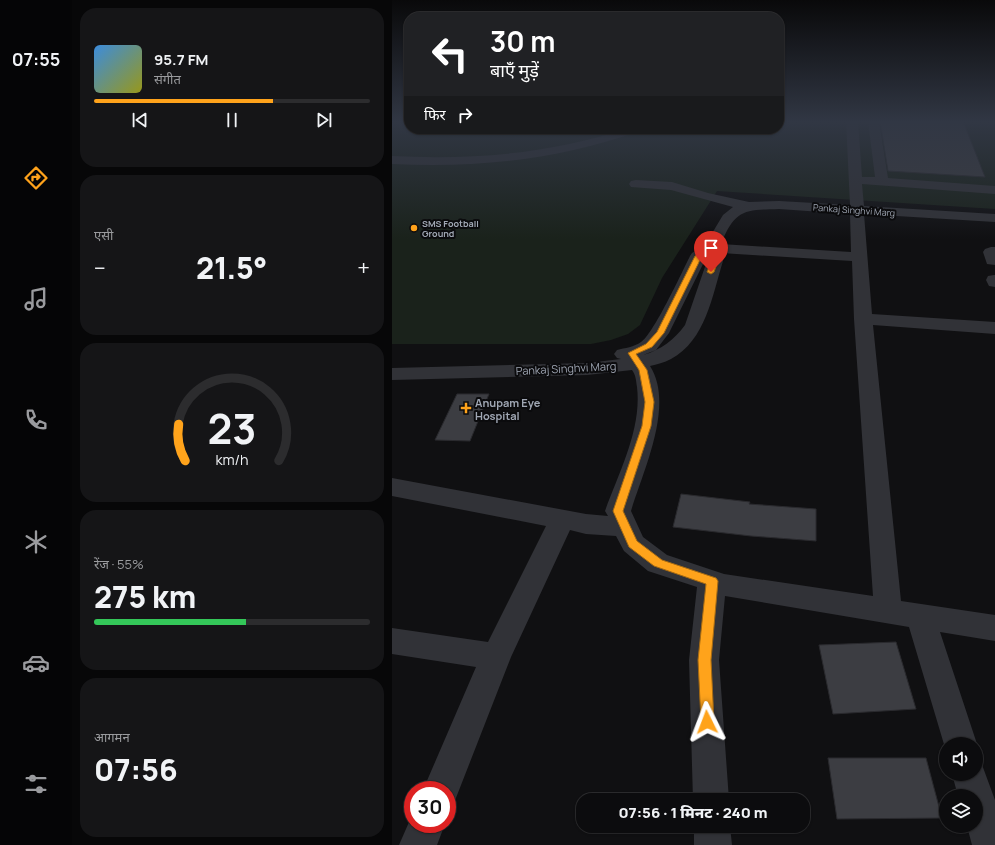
<!DOCTYPE html>
<html lang="hi">
<head>
<meta charset="utf-8">
<style>
	body { margin:0; font-family:Manrope,"Noto Sans Devanagari",sans-serif; background:#151517; color:#f1f3f6; height:100vh; display:flex; flex-direction:column; font-size:15px; white-space:nowrap }
	* { box-sizing:border-box; margin:0 }
	p { font-size:13px; color:#9a9b9e }
	.icon { flex:none; width:22px; height:22px; fill:none; stroke:currentColor; stroke-width:2; stroke-linecap:round; stroke-linejoin:round }
	.map { position:relative; flex:1; overflow:hidden }
	.panel { display:flex; flex-direction:column; gap:8px; padding:8px; background:#070708; width:320px }
	.panel>* { flex:none }
	.banner { position:absolute; left:12px; top:12px; width:380px; height:122px; border-radius:16px; box-shadow:0 1px 3px #0004,0 0 0 1px #2c2c2e; background:#202124; color:#fff; overflow:hidden }
	.controls { position:absolute; left:547px; top:737px; display:grid; gap:8px }
	.controls a { display:grid; place-items:center; width:44px; height:44px; border-radius:50%; background:#0c0c0e; box-shadow:0 1px 3px #0004,0 0 0 1px #2c2c2e; font-size:20px }
	.speed { position:absolute; left:12px; top:781px; display:flex; gap:8px; font-size:20px; font-weight:700; text-align:center }
	.speed>* { display:grid; place-content:center; width:52px; height:52px; border-radius:50%; background:#0c0c0e; box-shadow:0 1px 3px #0004,0 0 0 1px #2c2c2e; line-height:1 }
	.speed .limit { border:6px solid #d22; background:#fff; color:#111 }
	.pin { position:absolute; display:grid; place-items:center; width:34px; height:34px; color:#fff; margin:-41px -17px; border-radius:50% 50% 50% 0; rotate:-45deg; box-shadow:0 0 4px #0007 }
	.pin .icon { rotate:45deg }
	.me { position:absolute; width:44px; margin:-22px; rotate:357deg; stroke-linejoin:round; filter:drop-shadow(0 0 3px #0008) }
	.turn { display:flex; align-items:center; gap:14px; height:84px; padding:0 20px; font-size:18px }
	.turn .icon { width:52px; height:52px; stroke-width:2.5 }
	.turn b { display:block; font-size:28px; line-height:34px }
	.then { display:flex; align-items:center; height:38px; padding:0 20px; background:#0003; gap:8px; font-size:15px }
	.big { font-size:30px; font-weight:800; line-height:1.1 }
	.panel .widget { flex:1; display:flex; flex-direction:column; justify-content:center; gap:6px; min-width:0; padding:0 14px; border-radius:16px; background:#151517 }
	.panel .dial { align-items:center; gap:0 }
	.dial svg { height:104px; overflow:visible; fill:none; stroke:#2c2c2e; stroke-width:7; stroke-linecap:round; text-anchor:middle }
	.dial text { fill:#f1f3f6; stroke:none }
	.song { display:flex; align-items:center; gap:12px }
	.cover { width:48px; height:48px; border-radius:6px; background:linear-gradient(135deg,hsl(210 70% 55%),hsl(60 70% 35%)) }
	.played { height:4px; border-radius:2px; background:linear-gradient(90deg,#ffa31b 65%,#2c2c2e 65%) }
	.keys { display:flex; justify-content:space-around; direction:ltr }
	.heat { display:flex; justify-content:space-between; align-items:center; font-size:22px; direction:ltr }
	.charge { height:6px; border-radius:3px; background:linear-gradient(90deg,#34c759 55%,#2c2c2e 0) }
	.trip { position:absolute; left:184px; top:793px; width:234px; height:40px; border-radius:16px; background:#0c0c0e; box-shadow:0 1px 3px #0004,0 0 0 1px #2c2c2e; font-weight:800; line-height:40px; text-align:center }
	main { display:flex; flex:1; min-height:0 }
	.dock { display:flex; flex-direction:column; width:72px; justify-content:space-around; align-items:center; background:#050506; color:#9a9b9e }
	.dock .icon { width:28px; height:28px }
	.dock .on { color:#ffa31b }
	.dock b { font-size:18px; color:#f1f3f6 }
	.map>svg:first-child { display:block }
	.green { fill:#1a221b }
	.building { fill:#3c3d42; stroke:#2a2a2e }
	.lines { fill:none; stroke-linecap:round; stroke-linejoin:round }
	.minor { fill:#313237; fill-rule:evenodd }
	.route { fill:#ffa31b; stroke:#a66a12 }
	.poi-dot { fill:#ffa31b; stroke:#0b0b0d; stroke-width:1.5 }
	.labels { text-anchor:middle; dominant-baseline:central; stroke-width:4; stroke-linejoin:round; paint-order:stroke }
	.far-street-label { font-size:9px; fill:#a0a7b4; stroke:#0b0b0d }
	.far-poi-label { font-size:9px; font-weight:bold; fill:#a0a7b4; stroke:#0b0b0d; text-anchor:start }
	.street-label { font-size:11px; fill:#a0a7b4; stroke:#0b0b0d }
	.poi-label { font-size:11px; font-weight:bold; fill:#a0a7b4; stroke:#0b0b0d; text-anchor:start }
</style>
</head>
<body>
<main>
<nav class="dock">
<b>07:55</b>
<svg class="icon on" aria-label="directions" viewBox="0 0 24 24"><path d="M12 3l9 9-9 9-9-9zM9 14v-3h6M13 9l2 2-2 2"/></svg>
<svg class="icon" aria-label="music" viewBox="0 0 24 24"><path d="M9 18V5l10-2v13"/><circle cx="6" cy="18" r="3"/><circle cx="16" cy="16" r="3"/></svg>
<svg class="icon" aria-label="phone" viewBox="0 0 24 24"><path d="M5 4h4l2 5-3 2q2 4 5 5l2-3 5 2v4C11 20 4 13 5 4z"/></svg>
<svg class="icon" aria-label="climate" viewBox="0 0 24 24"><path d="M12 3v18M4 7l16 10M4 17L20 7"/></svg>
<svg class="icon" aria-label="car" viewBox="0 0 24 24"><path d="M5 17H2v-5l4-1 3-4h7l3 4 3 1v5h-3M9 17h6M6 11h13"/><circle cx="7" cy="17" r="2"/><circle cx="17" cy="17" r="2"/></svg>
<svg class="icon" aria-label="filters" viewBox="0 0 24 24"><path d="M4 7h16M4 17h16"/><circle cx="9" cy="7" r="2"/><circle cx="15" cy="17" r="2"/></svg>
</nav>
<section class="panel">
<div class="widget">
<div class="song"><i class="cover"></i><div><b>95.7 FM</b><p>संगीत</p></div></div>
<div class="played"></div>
<div class="keys"><svg class="icon" aria-label="previous" viewBox="0 0 24 24"><path d="M18 5L8 12l10 7zM5 5v14"/></svg><svg class="icon" aria-label="pause" viewBox="0 0 24 24"><path d="M8 5v14M16 5v14"/></svg><svg class="icon" aria-label="next" viewBox="0 0 24 24"><path d="M6 5l10 7-10 7zM19 5v14"/></svg></div>
</div>
<div class="widget"><p>एसी</p>
<div class="heat"><a>−</a><b class="big">21.5°</b><a>+</a></div>
</div>
<div class="widget dial"><svg viewBox="0 0 100 80">
<path d="M14 69A42 42 0 1 1 86 69"/>
<path d="M14 69A42 42 0 0 1 9 41" stroke="#ffa31b"/>
<text x="50" y="56" font-size="32" font-weight="700">23</text>
<text x="50" y="72" font-size="11">km/h</text>
</svg></div>
<div class="widget"><p>रेंज · 55%</p><b class="big">275 km</b><div class="charge"></div></div>
<div class="widget"><p>आगमन</p><b class="big">07:56</b></div>
</section>
<div class="map">
<svg width="603" height="845" viewBox="0 0 603 845">
	<rect width="100%" height="100%" fill="#101012"/>
	<!-- green -->
	<path class="green" d="M 0,121 L 17,121 L 17,129 L 387,129 L 387,121 L 603,121 L 603,209 L 325,191 L 270,278 L 248,325 L 236,334 L 219,340 L 199,344 L 0,344 Z"/>
	<!-- building -->
	<path class="building" d="M 488,121 L 571,121 L 593,177 L 496,171 Z
		M 65,394 L 97,394 L 78,441 L 43,440 Z
		M 289,494 L 358,502 L 357,504 L 424,509 L 424,541 L 359,536 L 281,527 Z
		M 504,642 L 524,709 L 441,714 L 427,645 Z
		M 436,758 L 534,758 L 550,818 L 445,819 Z"/>
	<g class="lines">
		<!-- minor -->
		<path class="minor" d="M 454,121 L 466,121 L 470,177 L 483,177 L 476,121 L 487,121 L 496,178 L 603,186 L 603,194 L 470,184 L 472,206 L 603,214 L 603,222 L 472,214 L 480,314 L 603,322 L 603,334 L 481,325 L 509,601 L 603,615 L 603,641 L 548,632 L 585,744 L 584,746 L 584,744 L 554,744 L 554,751 L 517,627 L 333,596 L 327,660 L 337,800 L 301,800 L 297,660 L 305,587 L 256,571 L 232,551 L 224,536 L 194,534 L 178,530 L 119,657 L 62,803 L 55,805 L 55,790 L 31,790 L 84,667 L 0,654 L 0,628 L 96,642 L 154,526 L 0,496 L 0,478 L 194,514 L 216,516 L 213,511 C 227,472 250,429 245,387 C 244,381 244,375 240,370 L 195,375 L 0,380 L 0,368 L 195,363 L 229,359 L 225,358 L 222,354 L 225,350 C 233,348 242,347 249,342 C 261,335 290,272 298,256 L 300,253 L 313,245 L 331,215 L 341,207 L 279,190 L 239,187 L 237,184 L 239,181 L 244,180 L 280,182 L 316,193 L 357,202 L 387,201 L 458,205 ZM 387,209 L 458,214 L 459,252 L 329,244 C 343,209 353,210 387,209 ZM 329,253 L 460,261 L 462,319 L 481,596 L 332,574 L 275,555 L 251,537 L 239,511 C 251,471 283,405 258,366 C 265,364 272,363 279,359 C 314,340 320,296 331,261 ZM 314,258 L 315,261 L 293,325 C 282,340 269,350 251,355 L 264,350 L 277,333 Z
			M 233,129 L 250,129 L 248,131 C 165,160 87,168 0,164 L 0,156 C 80,160 157,154 233,129 Z
			M 599,247 L 603,247 L 603,265 L 595,264 L 591,252 L 593,249 Z
			M 602,275 L 603,275 L 603,287 L 597,286 L 594,280 L 596,276 Z
			M 584,759 L 589,762 L 603,800 L 603,845 L 580,845 L 575,826 L 584,826 L 584,796 L 566,796 L 560,774 L 584,774 Z
			M 21,813 L 21,824 L 53,824 L 45,845 L 7,845 Z
			M 302,826 L 338,826 L 340,845 L 302,845 Z"/>
	</g>
	<!-- sky -->
	<linearGradient id="sky" x2="0" y2="1"><stop stop-color="#09090a"/><stop offset="0.51" stop-color="#313744"/><stop offset="1" stop-color="#313744" stop-opacity="0"/></linearGradient>
	<rect width="603" height="239" fill="url(#sky)"/>
	<!-- route -->
	<path class="route" d="M 318,247 L 323,248 L 326,261 L 322,272 L 319,274 L 315,272 L 319,261 L 318,253 L 309,258 L 272,333 L 260,347 L 244,354 L 255,370 L 262,402 L 259,426 L 231,511 L 245,541 L 270,560 L 324,578 L 326,581 L 319,660 L 322,722 L 320,727 L 315,729 L 311,727 L 309,722 L 306,660 L 314,584 L 262,566 L 237,547 L 221,511 L 250,426 L 253,402 L 247,370 L 236,353 L 254,344 L 265,332 L 303,256 Z"/>
	<!-- markers -->
	<g class="poi-dot">
		<circle cx="22" cy="228" r="4"/>
		<path d="M72 402h4v4h4v4h-4v4h-4v-4h-4v-4h4z"/>
	</g>
	<g class="labels">
		<!-- far-street labels -->
		<g class="far-street-label">
			<text transform="translate(462 210) rotate(4)">Pankaj Singhvi Marg</text>
		</g>
		<!-- far-poi labels -->
		<g class="far-poi-label">
			<text x="30" y="223">SMS Football<tspan x="30" dy="10">Ground</tspan></text>
		</g>
		<!-- street labels -->
		<g class="street-label">
			<text transform="translate(174 368) rotate(-3)">Pankaj Singhvi Marg</text>
		</g>
		<!-- poi labels -->
		<g class="poi-label">
			<text x="83" y="402">Anupam Eye<tspan x="83" dy="13">Hospital</tspan></text>
		</g>
	</g>
</svg>
<div class="controls">
<a><svg class="icon" aria-label="sound" viewBox="0 0 24 24"><path d="M4 9h4l5-4v14l-5-4H4zM17 9q2 3 0 6"/></svg></a>
<a><svg class="icon" aria-label="layers" viewBox="0 0 24 24"><path d="M12 4l9 5-9 5-9-5zM3 14l9 5 9-5"/></svg></a>
</div>
<div class="speed"><div class="limit">30</div></div>
<div class="pin" style="left:319px;top:272px;background:#d93025"><svg class="icon" aria-label="arrive" viewBox="0 0 24 24"><path d="M6 21V4h12l-3 4 3 4H6"/></svg></div>
<svg class="me" style="left:315px;top:722px" viewBox="-20 -20 40 40"><path d="M0-17L14 15 0 8-14 15z" fill="#ffa31b" stroke="#fff" stroke-width="4"/></svg>
<div class="trip">07:56 · 1 मिनट · 240 m</div>
<div class="banner">
<div class="turn"><svg class="icon" aria-label="left" viewBox="0 0 24 24"><path d="M17 20v-9H6M10 6l-5 5 5 5"/></svg><div><b>30 m</b>बाएँ मुड़ें</div></div>
<div class="then">फिर<svg class="icon" aria-label="right" viewBox="0 0 24 24"><path d="M7 20v-9h11M14 6l5 5-5 5"/></svg></div>
</div>
</div>
</main>
</body>
</html>
